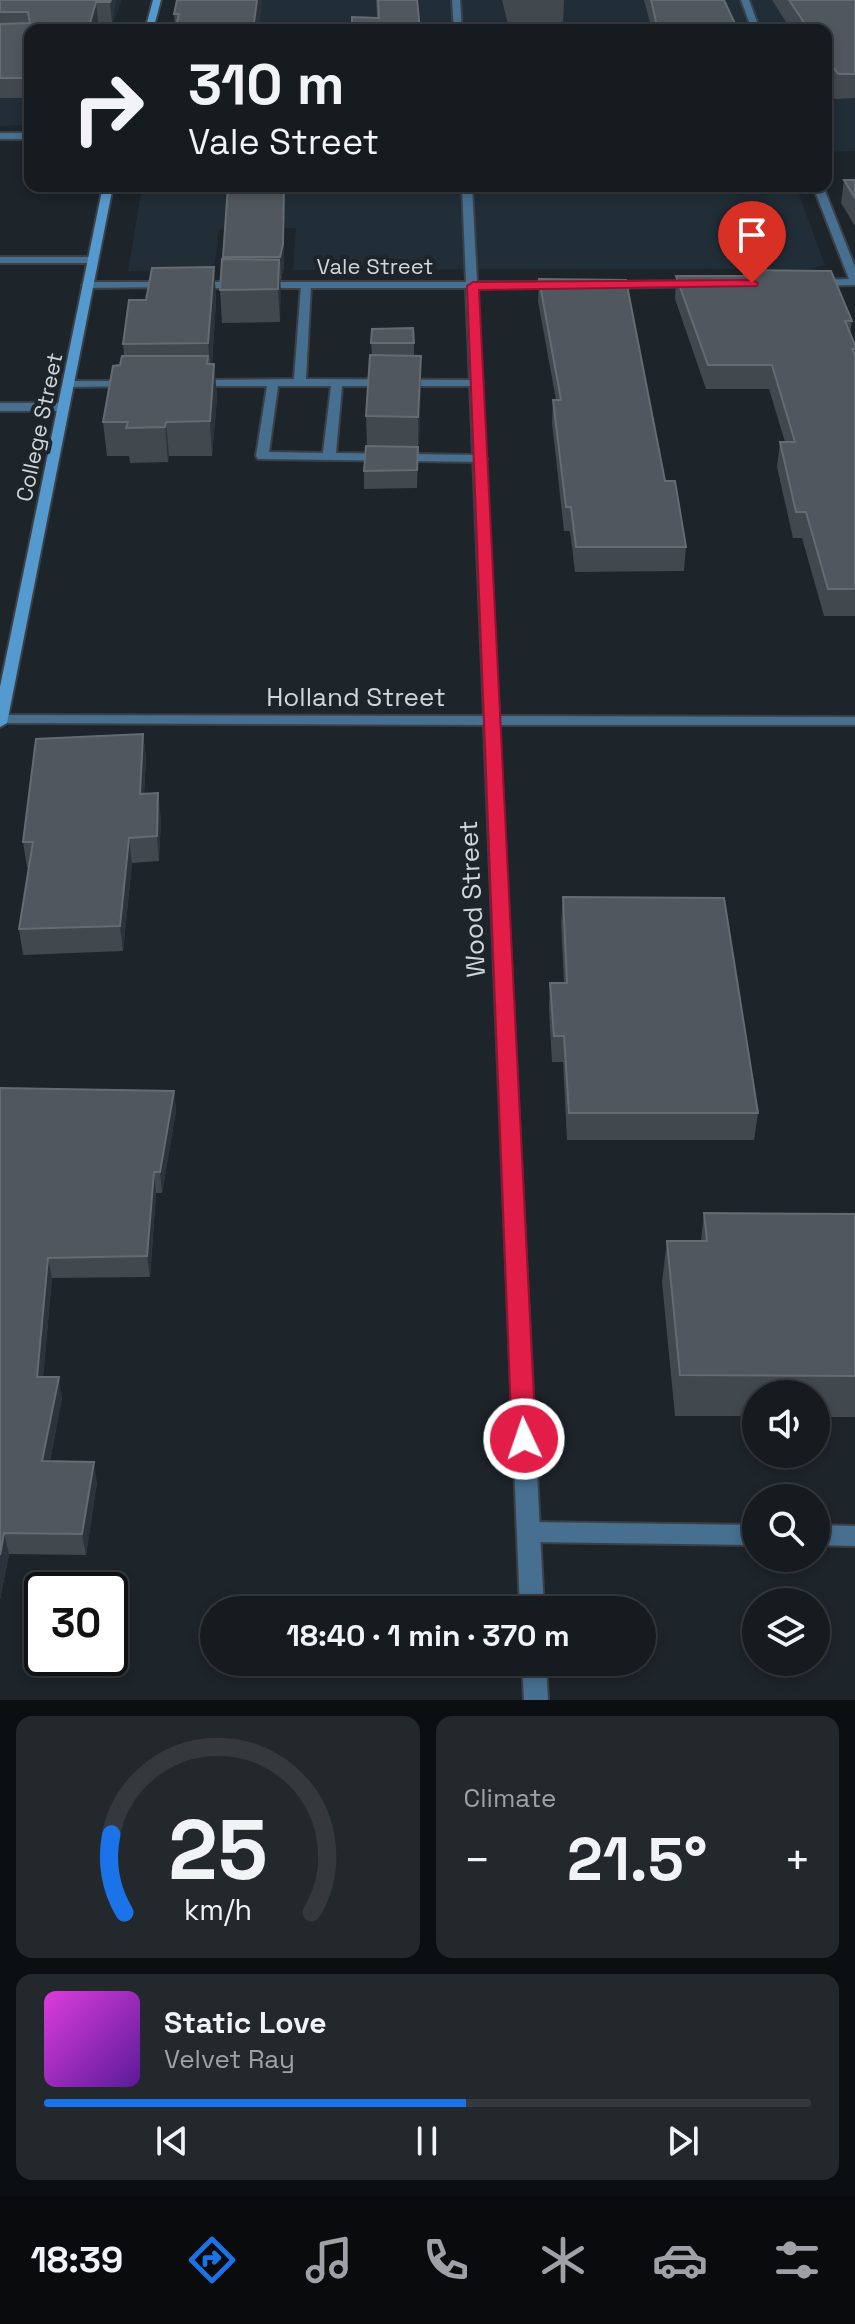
<!DOCTYPE html>
<html lang="en">
<head>
<meta charset="utf-8">
<style>
	body { margin:0; font-family:"Space Grotesk",sans-serif; background:#23282d; color:#f1f3f6; height:100vh; display:flex; flex-direction:column; font-size:30px; white-space:nowrap }
	* { box-sizing:border-box; margin:0 }
	p { font-size:26px; color:#9ea1a5 }
	.icon { flex:none; width:44px; height:44px; fill:none; stroke:currentColor; stroke-width:2; stroke-linecap:round; stroke-linejoin:round }
	.map { position:relative; height:1700px; overflow:hidden }
	.side { display:flex; flex-direction:column; gap:16px; padding:16px; background:#0c0f12; flex:1 }
	.side>* { flex:none }
	.guide { position:absolute; left:24px; top:24px; width:808px; height:168px; border-radius:16px; box-shadow:0 4px 12px #0003,0 0 0 2px #35393e; background:#161b20; color:#f1f3f6; overflow:hidden }
	.buttons { position:absolute; left:742px; top:1380px; display:grid; gap:16px }
	.buttons a { display:grid; place-items:center; width:88px; height:88px; border-radius:50%; background:#161b20; box-shadow:0 4px 12px #0003,0 0 0 2px #35393e; font-size:40px }
	.speed { position:absolute; left:24px; top:1572px; display:flex; gap:16px; font-size:40px; font-weight:700; text-align:center }
	.speed>* { display:grid; place-content:center; width:104px; height:104px; border-radius:50%; background:#161b20; box-shadow:0 4px 12px #0003,0 0 0 2px #35393e; line-height:1 }
	.speed .limit { border:4px solid #111; border-radius:12px; background:#fff; color:#111 }
	.pin { position:absolute; display:grid; place-items:center; width:68px; height:68px; color:#fff; margin:-82px -34px; border-radius:50% 50% 50% 0; rotate:-45deg; box-shadow:0 0 8px #0007 }
	.pin .icon { rotate:45deg }
	.me { position:absolute; width:88px; margin:-44px; rotate:357deg; stroke-linejoin:round; filter:drop-shadow(0 0 6px #0008) }
	.turn { display:flex; align-items:center; gap:28px; height:168px; padding:0 32px; font-size:36px }
	.turn .icon { width:104px; height:104px; stroke-width:2.5 }
	.turn b { display:block; font-size:56px; line-height:68px }
	.big { font-size:60px; font-weight:800; line-height:1.1 }
	.side .tile { flex:1; display:flex; flex-direction:column; justify-content:center; gap:12px; min-width:0; padding:0 28px; border-radius:16px; background:#23282d }
	.side .dial { align-items:center; gap:0 }
	.dial svg { height:208px; overflow:visible; fill:none; stroke:#35393e; stroke-width:7; stroke-linecap:round; text-anchor:middle }
	.dial text { fill:#f1f3f6; stroke:none }
	.song { display:flex; align-items:center; gap:24px }
	.cover { width:96px; height:96px; border-radius:12px; background:linear-gradient(135deg,hsl(300 70% 55%),hsl(270 70% 35%)) }
	.played { height:8px; border-radius:4px; background:linear-gradient(90deg,#1a73e8 55%,#35393e 55%) }
	.keys { display:flex; justify-content:space-around; direction:ltr }
	.heat { display:flex; justify-content:space-between; align-items:center; font-size:44px; direction:ltr }
	.side .tiles { flex:1; display:grid; gap:16px; grid-template-columns:1fr 1fr }
	.tile:last-child { grid-column:span 2 }
	.trip { position:absolute; left:200px; top:1596px; width:456px; height:80px; border-radius:40px; background:#161b20; box-shadow:0 4px 12px #0003,0 0 0 2px #35393e; font-weight:800; line-height:80px; text-align:center }
	.tabs { display:flex; height:128px; justify-content:space-around; align-items:center; background:#090b0d; color:#9ea1a5 }
	.tabs .icon { width:56px; height:56px }
	.tabs .on { color:#1a73e8 }
	.tabs b { font-size:36px; color:#f1f3f6 }
	.map>svg:first-child { display:block }
	.built { fill:#212d37 }
	.lines { fill:none; stroke-linecap:round; stroke-linejoin:round }
	.lane-casing { stroke:#3a4046; stroke-width:4 }
	.street-casing { stroke:#3a4046; stroke-width:4 }
	.secondary-casing { stroke:#3a4046; stroke-width:4 }
	.lane { fill:#466f90; fill-rule:evenodd }
	.street { fill:#466f90; fill-rule:evenodd }
	.secondary { fill:#559acf; fill-rule:evenodd }
	.wall { fill:#41484e }
	.shaded-wall { fill:#2c333a }
	.building { fill:#50575e; stroke:#646b71; stroke-width:2 }
	.route { fill:#e11d48; stroke:#92132f; stroke-width:2 }
	.labels { text-anchor:middle; dominant-baseline:central; stroke-width:8; stroke-linejoin:round; paint-order:stroke }
	.far-street-label { font-size:22px; fill:#d1d6da; stroke:#1d242a }
	.street-label { font-size:26px; fill:#d1d6da; stroke:#1d242a }
</style>
</head>
<body>
<div class="map">
<svg width="855" height="1700" viewBox="0 0 855 1700">
	<rect width="100%" height="100%" fill="#1d242a"/>
	<!-- built -->
	<path class="built" d="M 0,0 L 122,0 L 111,30 L 30,30 L 30,125 L 0,126 Z
		M 182,0 L 855,0 L 855,151 L 826,152 L 826,30 L 174,30 Z
		M 142,186 L 796,186 L 825,265 L 809,269 L 293,270 L 296,228 L 219,230 L 214,270 L 128,271 Z"/>
	<g class="lines">
		<!-- lane casing -->
		<g class="lane-casing">
			<path id="lane" d="M 306,282 L 311,285 L 306,379 L 477,380 L 483,383 L 477,386 L 342,386 L 336,453 L 481,455 L 487,459 L 485,462 L 258,459 L 256,456 L 267,386 L 195,386 L 189,383 L 195,380 L 294,379 L 301,285 ZM 278,386 L 331,386 L 323,453 L 269,452 Z
				M 132,381 L 138,384 L 136,386 L 70,387 L 64,384 L 70,381 Z
				M 528,1522 L 756,1525 L 756,1545 L 528,1542 L 520,1539 L 517,1532 L 520,1525 Z
				M 816,1525 L 855,1526 L 855,1546 L 816,1545 Z"/>
		</g>
		<!-- street casing -->
		<g class="street-casing">
			<path id="street" d="M 452,0 L 460,0 L 462,30 L 454,30 Z
				M 741,0 L 749,0 L 760,30 L 752,30 Z
				M 0,133 L 30,133 L 30,139 L 0,139 Z
				M 462,186 L 472,186 L 477,282 L 561,282 L 566,285 L 561,288 L 477,288 L 499,716 L 855,717 L 855,725 L 499,725 L 544,1610 L 520,1610 L 484,725 L 0,723 L 0,715 L 484,716 L 466,288 L 196,288 L 191,285 L 196,282 L 466,282 Z
				M 813,186 L 823,186 L 855,267 L 855,285 L 816,286 L 811,283 L 816,280 L 849,279 Z
				M 0,257 L 93,257 L 98,260 L 93,263 L 0,263 Z
				M 697,281 L 702,284 L 701,286 L 604,288 L 599,285 L 604,282 Z
				M 169,282 L 173,283 L 173,287 L 87,288 L 82,285 L 87,282 Z
				M 0,403 L 63,403 L 69,407 L 63,411 L 0,411 Z
				M 522,1662 L 546,1662 L 548,1700 L 524,1700 Z"/>
		</g>
		<!-- secondary casing -->
		<g class="secondary-casing">
			<path id="secondary" d="M 153,0 L 161,0 L 153,30 L 145,30 Z
				M 103,186 L 113,186 L 7,723 L 0,727 L 0,687 Z"/>
		</g>
		<!-- lane -->
		<use href="#lane" class="lane"/>
		<!-- street -->
		<use href="#street" class="street"/>
		<!-- secondary -->
		<use href="#secondary" class="secondary"/>
	</g>
	<!-- wall -->
	<path class="wall" d="M 0,0 L 116,0 L 112,22 L 98,22 L 30,30 L 30,98 L 0,98 Z
		M 177,0 L 262,0 L 258,30 L 175,30 L 174,14 Z
		M 376,0 L 417,0 L 377,18 Z
		M 502,0 L 564,0 L 563,23 L 508,24 Z
		M 644,0 L 724,0 L 738,30 L 652,30 Z
		M 772,0 L 855,0 L 855,98 L 835,99 L 826,85 L 826,30 L 791,30 Z
		M 844,180 L 855,180 L 855,226 L 841,203 Z
		M 228,186 L 284,186 L 284,266 L 281,280 L 280,280 L 280,322 L 222,323 L 220,290 L 224,259 Z
		M 214,267 L 216,300 L 212,364 L 214,364 L 217,397 L 212,456 L 169,456 L 168,462 L 130,463 L 129,456 L 107,456 L 103,422 L 124,356 L 123,344 L 146,300 Z
		M 743,270 L 852,321 L 850,334 L 855,345 L 855,616 L 824,616 L 802,538 L 793,538 L 777,467 L 780,442 L 785,442 L 769,389 L 706,389 L 675,299 L 676,276 L 743,276 Z
		M 539,279 L 665,481 L 686,547 L 684,571 L 575,572 L 570,531 L 564,531 L 552,423 L 553,400 L 556,400 L 538,301 Z
		M 371,343 L 414,343 L 414,356 L 421,356 L 417,488 L 364,489 L 364,471 L 367,446 L 366,416 L 372,355 Z
		M 143,734 L 146,759 L 144,794 L 161,818 L 159,861 L 132,863 L 123,951 L 23,955 L 19,929 L 29,867 L 27,867 L 23,842 Z
		M 563,897 L 758,1113 L 754,1140 L 567,1140 L 563,1062 L 552,1062 L 549,1009 L 550,983 L 564,983 L 561,923 Z
		M 0,1088 L 174,1091 L 176,1111 L 162,1193 L 156,1193 L 150,1277 L 52,1278 L 43,1377 L 62,1398 L 50,1461 L 97,1482 L 86,1555 L 9,1554 L 0,1599 Z
		M 704,1213 L 855,1214 L 855,1417 L 816,1417 L 816,1394 L 756,1394 L 756,1416 L 675,1416 L 662,1282 L 667,1241 L 701,1241 Z"/>
	<!-- shaded-wall -->
	<path class="shaded-wall" d="M 111,0 L 116,0 L 112,22 L 110,2 Z
		M 257,0 L 262,0 L 258,30 L 253,30 Z
		M 96,2 L 98,22 L 96,30 L 88,30 Z
		M 284,186 L 284,266 L 281,280 L 280,257 Z
		M 279,260 L 281,292 L 280,322 L 278,289 Z
		M 214,267 L 216,300 L 211,377 L 208,343 Z
		M 421,356 L 421,389 L 419,451 L 418,417 Z
		M 214,364 L 217,397 L 212,456 L 210,421 Z
		M 166,422 L 169,456 L 168,462 L 165,427 Z
		M 143,734 L 146,759 L 142,819 L 140,794 Z
		M 158,793 L 161,818 L 159,861 L 157,836 Z
		M 129,838 L 132,863 L 123,951 L 120,926 Z
		M 174,1091 L 176,1111 L 162,1193 L 160,1172 Z
		M 154,1172 L 156,1193 L 150,1277 L 147,1256 Z
		M 48,1258 L 52,1278 L 41,1397 L 37,1377 Z
		M 59,1377 L 62,1398 L 46,1482 L 42,1461 Z
		M 94,1462 L 97,1482 L 86,1555 L 82,1534 Z
		M 4,1533 L 9,1554 L 0,1599 L 0,1555 Z"/>
	<!-- building -->
	<path class="building" d="M 0,0 L 111,0 L 110,2 L 96,2 L 88,30 L 30,30 L 30,78 L 0,78 L 0,24 L 30,23 L 28,12 L 0,12 Z
		M 177,0 L 257,0 L 253,30 L 175,30 L 179,14 L 174,14 Z
		M 378,0 L 417,0 L 420,30 L 352,30 L 352,17 L 379,18 Z
		M 651,0 L 724,0 L 738,30 L 658,30 Z
		M 789,0 L 855,0 L 855,74 L 838,74 L 826,56 L 826,30 L 809,30 Z
		M 844,180 L 855,180 L 855,198 Z
		M 228,186 L 284,186 L 283,244 L 280,257 L 223,257 Z
		M 222,259 L 279,260 L 278,289 L 220,290 Z
		M 214,267 L 208,343 L 123,344 L 129,300 L 146,300 L 152,268 Z
		M 743,270 L 831,271 L 852,321 L 845,321 L 855,345 L 855,349 L 852,349 L 855,355 L 855,589 L 828,589 L 806,512 L 796,512 L 780,442 L 795,442 L 772,365 L 708,365 L 676,276 L 745,276 Z
		M 539,279 L 626,280 L 665,481 L 675,481 L 686,547 L 576,547 L 571,507 L 566,507 L 553,400 L 561,400 Z
		M 413,328 L 414,343 L 371,343 L 372,329 Z
		M 370,355 L 421,356 L 418,417 L 366,416 Z
		M 122,356 L 208,356 L 207,364 L 214,364 L 210,421 L 166,422 L 165,427 L 126,428 L 128,422 L 103,422 L 113,366 L 120,365 Z
		M 366,446 L 418,447 L 417,470 L 364,471 Z
		M 143,734 L 140,794 L 158,793 L 157,836 L 129,838 L 120,926 L 19,929 L 33,842 L 23,842 L 36,739 Z
		M 563,897 L 724,898 L 758,1113 L 569,1113 L 564,1036 L 554,1036 L 550,983 L 567,983 Z
		M 0,1088 L 174,1091 L 160,1172 L 154,1172 L 147,1256 L 48,1258 L 37,1377 L 59,1377 L 42,1461 L 94,1462 L 82,1534 L 4,1533 L 0,1555 Z
		M 704,1213 L 855,1214 L 855,1376 L 680,1375 L 667,1241 L 707,1241 Z"/>
	<!-- route -->
	<path class="route" d="M 752,280 L 758,283 L 757,286 L 479,290 L 536,1439 L 533,1446 L 524,1449 L 516,1446 L 512,1439 L 467,286 L 473,282 Z"/>
	<g class="labels">
		<!-- far-street labels -->
		<g class="far-street-label">
			<text x="375" y="266">Vale Street</text>
			<text transform="translate(39 427) rotate(-78)">College Street</text>
		</g>
		<!-- street labels -->
		<g class="street-label">
			<text x="356" y="697">Holland Street</text>
			<text transform="translate(472 899) rotate(-93)">Wood Street</text>
		</g>
	</g>
</svg>
<div class="buttons">
<a><svg class="icon" aria-label="sound" viewBox="0 0 24 24"><path d="M4 9h4l5-4v14l-5-4H4zM17 9q2 3 0 6"/></svg></a>
<a><svg class="icon" aria-label="search" viewBox="0 0 24 24"><circle cx="10" cy="10" r="6"/><path d="M15 15l6 6"/></svg></a>
<a><svg class="icon" aria-label="layers" viewBox="0 0 24 24"><path d="M12 4l9 5-9 5-9-5zM3 14l9 5 9-5"/></svg></a>
</div>
<div class="speed"><div class="limit">30</div></div>
<div class="pin" style="left:752px;top:283px;background:#d93025"><svg class="icon" aria-label="arrive" viewBox="0 0 24 24"><path d="M6 21V4h12l-3 4 3 4H6"/></svg></div>
<svg class="me" style="left:524px;top:1439px" viewBox="-20 -20 40 40"><circle r="17" fill="#e11d48" stroke="#fff" stroke-width="3"/><path d="M0-11L8 9 0 5-8 9z" fill="#fff"/></svg>
<div class="trip">18:40 · 1 min · 370 m</div>
<div class="guide">
<div class="turn"><svg class="icon" aria-label="right" viewBox="0 0 24 24"><path d="M7 20v-9h11M14 6l5 5-5 5"/></svg><div><b>310 m</b>Vale Street</div></div>
</div>
</div>
<section class="side">
<div class="tiles">
<div class="tile dial"><svg viewBox="0 0 100 80">
<path d="M14 69A42 42 0 1 1 86 69"/>
<path d="M14 69A42 42 0 0 1 9 39" stroke="#1a73e8"/>
<text x="50" y="56" font-size="32" font-weight="700">25</text>
<text x="50" y="72" font-size="11">km/h</text>
</svg></div>
<div class="tile"><p>Climate</p>
<div class="heat"><a>−</a><b class="big">21.5°</b><a>+</a></div>
</div>
<div class="tile">
<div class="song"><i class="cover"></i><div><b>Static Love</b><p>Velvet Ray</p></div></div>
<div class="played"></div>
<div class="keys"><svg class="icon" aria-label="previous" viewBox="0 0 24 24"><path d="M18 5L8 12l10 7zM5 5v14"/></svg><svg class="icon" aria-label="pause" viewBox="0 0 24 24"><path d="M8 5v14M16 5v14"/></svg><svg class="icon" aria-label="next" viewBox="0 0 24 24"><path d="M6 5l10 7-10 7zM19 5v14"/></svg></div>
</div>
</div>
</section>
<nav class="tabs">
<b>18:39</b>
<svg class="icon on" aria-label="directions" viewBox="0 0 24 24"><path d="M12 3l9 9-9 9-9-9zM9 14v-3h6M13 9l2 2-2 2"/></svg>
<svg class="icon" aria-label="music" viewBox="0 0 24 24"><path d="M9 18V5l10-2v13"/><circle cx="6" cy="18" r="3"/><circle cx="16" cy="16" r="3"/></svg>
<svg class="icon" aria-label="phone" viewBox="0 0 24 24"><path d="M5 4h4l2 5-3 2q2 4 5 5l2-3 5 2v4C11 20 4 13 5 4z"/></svg>
<svg class="icon" aria-label="climate" viewBox="0 0 24 24"><path d="M12 3v18M4 7l16 10M4 17L20 7"/></svg>
<svg class="icon" aria-label="car" viewBox="0 0 24 24"><path d="M5 17H2v-5l4-1 3-4h7l3 4 3 1v5h-3M9 17h6M6 11h13"/><circle cx="7" cy="17" r="2"/><circle cx="17" cy="17" r="2"/></svg>
<svg class="icon" aria-label="filters" viewBox="0 0 24 24"><path d="M4 7h16M4 17h16"/><circle cx="9" cy="7" r="2"/><circle cx="15" cy="17" r="2"/></svg>
</nav>
</body>
</html>
